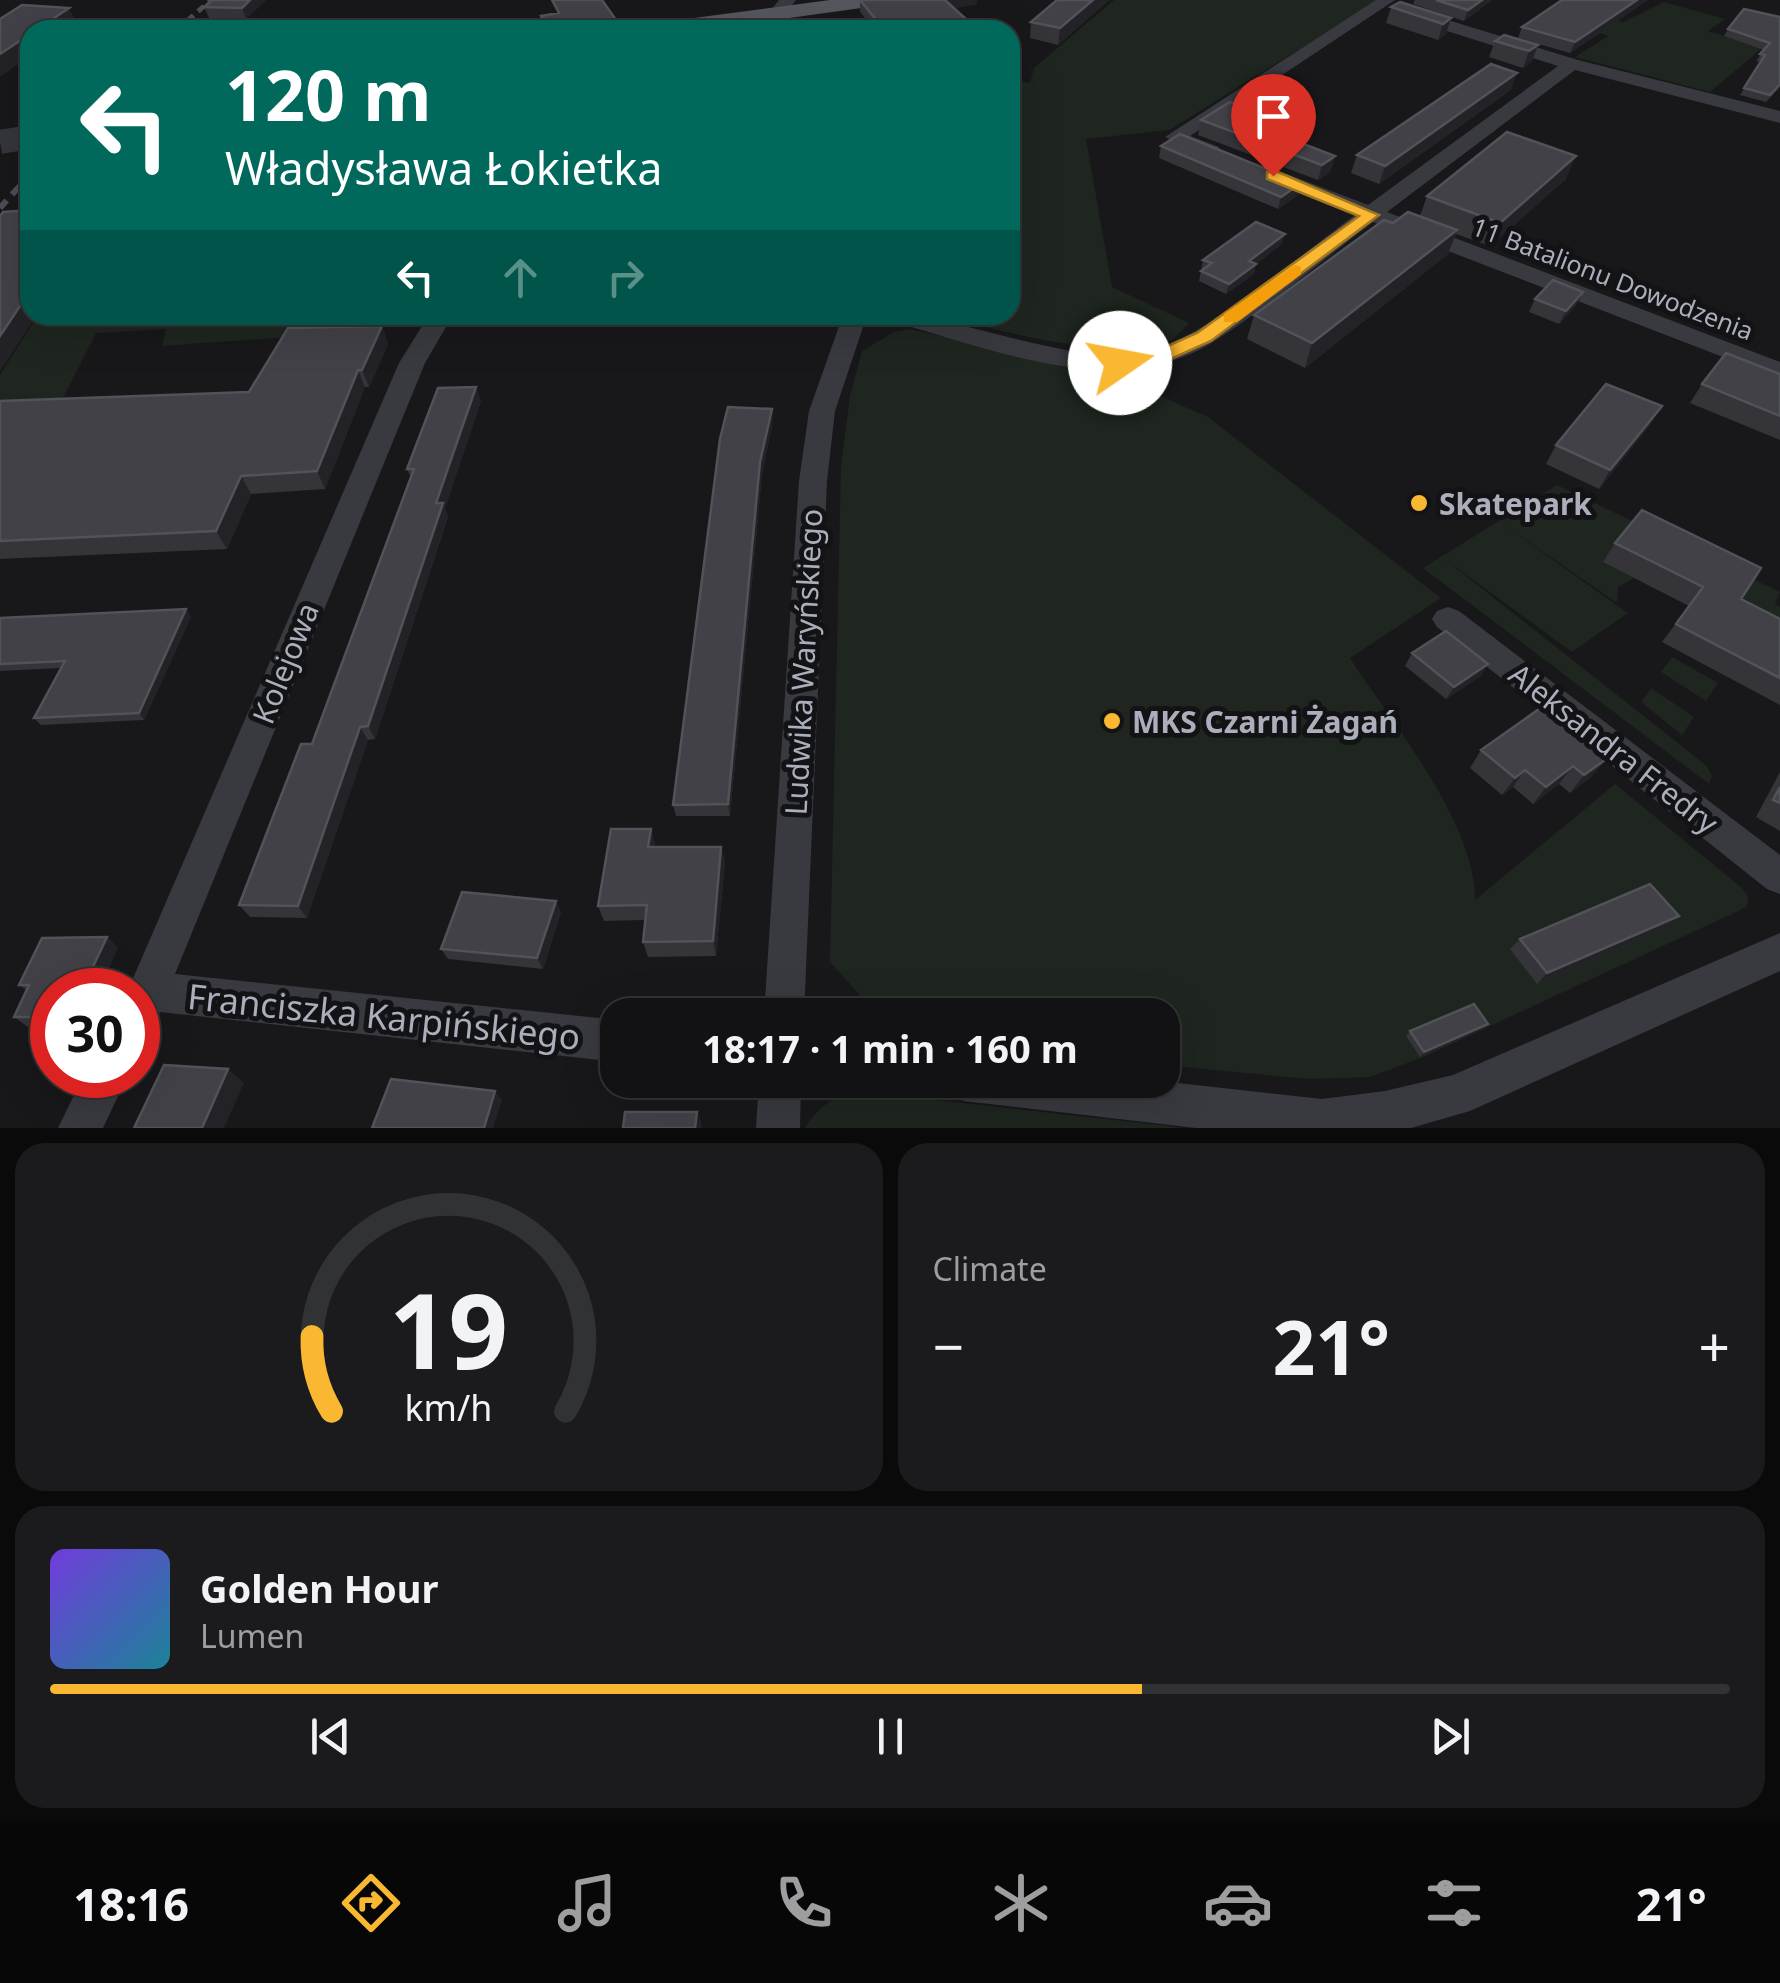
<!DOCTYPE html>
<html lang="en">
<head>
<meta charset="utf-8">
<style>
	body { margin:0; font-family:"Noto Sans",sans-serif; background:#1b1b1d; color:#f1f3f6; height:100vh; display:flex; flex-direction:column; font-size:38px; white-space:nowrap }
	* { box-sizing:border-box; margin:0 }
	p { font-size:32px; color:#9c9ea0 }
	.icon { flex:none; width:55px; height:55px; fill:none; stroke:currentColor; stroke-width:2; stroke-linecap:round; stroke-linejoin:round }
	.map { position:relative; height:1128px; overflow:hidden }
	.drawer { display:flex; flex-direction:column; gap:15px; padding:15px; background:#0a0a0b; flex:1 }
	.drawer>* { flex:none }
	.guide { position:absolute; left:20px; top:20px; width:1000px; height:305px; border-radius:30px; box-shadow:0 10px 40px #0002,0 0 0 2px #313234; background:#00695c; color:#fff; overflow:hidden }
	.speed { position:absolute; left:30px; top:968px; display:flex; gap:20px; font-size:50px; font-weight:700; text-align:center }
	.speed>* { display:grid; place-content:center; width:130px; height:130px; border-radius:50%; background:#121214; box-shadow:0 10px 40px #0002,0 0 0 2px #313234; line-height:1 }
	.speed .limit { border:15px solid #d22; background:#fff; color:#111 }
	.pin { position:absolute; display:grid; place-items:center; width:85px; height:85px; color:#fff; margin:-102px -42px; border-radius:50% 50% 50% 0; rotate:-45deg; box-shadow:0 0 10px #0007 }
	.pin .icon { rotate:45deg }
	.me { position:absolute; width:110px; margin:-55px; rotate:78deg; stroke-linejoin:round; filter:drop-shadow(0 0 8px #0008) }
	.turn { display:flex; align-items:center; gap:35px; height:210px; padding:0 40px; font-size:45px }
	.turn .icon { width:130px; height:130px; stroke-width:2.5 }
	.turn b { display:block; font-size:70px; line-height:85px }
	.lanes { display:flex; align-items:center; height:95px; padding:0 40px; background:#0003; justify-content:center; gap:50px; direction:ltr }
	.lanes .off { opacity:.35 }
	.big { font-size:75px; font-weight:700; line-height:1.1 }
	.drawer .card { flex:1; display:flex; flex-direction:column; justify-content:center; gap:15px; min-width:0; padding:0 35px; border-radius:30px; background:#1b1b1d }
	.drawer .dial { align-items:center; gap:0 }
	.dial svg { height:260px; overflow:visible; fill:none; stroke:#313234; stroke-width:7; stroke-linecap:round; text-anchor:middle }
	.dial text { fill:#f1f3f6; stroke:none }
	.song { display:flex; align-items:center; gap:30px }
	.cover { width:120px; height:120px; border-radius:15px; background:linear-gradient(135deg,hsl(260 70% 55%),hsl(190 70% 35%)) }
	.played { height:10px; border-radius:5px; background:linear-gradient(90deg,#f9b732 65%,#313234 65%) }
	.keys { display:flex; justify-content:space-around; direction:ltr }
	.heat { display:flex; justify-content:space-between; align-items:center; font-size:55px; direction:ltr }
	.drawer .tiles { flex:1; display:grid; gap:15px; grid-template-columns:1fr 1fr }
	.card:last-child { grid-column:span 2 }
	.trip { position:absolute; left:600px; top:998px; width:580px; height:100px; border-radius:30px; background:#121214; box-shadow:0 10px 40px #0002,0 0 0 2px #313234; font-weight:700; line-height:100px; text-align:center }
	.menu { display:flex; height:160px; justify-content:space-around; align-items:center; background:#070708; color:#9c9ea0 }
	.menu .icon { width:70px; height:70px }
	.menu .on { color:#f9b732 }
	.menu b { font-size:45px; color:#f1f3f6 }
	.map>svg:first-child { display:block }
	.green { fill:#1e261f }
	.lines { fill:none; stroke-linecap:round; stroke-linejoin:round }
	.major-tunnel { stroke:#35363b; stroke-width:24; stroke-dasharray:24 11; stroke-linecap:butt }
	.minor { fill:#393a40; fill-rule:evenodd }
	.major { fill:#55575f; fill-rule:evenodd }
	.rail-far1 { stroke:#4c4e55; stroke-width:5; stroke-dasharray:8 6; stroke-linecap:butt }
	.rail { stroke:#4c4e55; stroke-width:6; stroke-dasharray:10 8; stroke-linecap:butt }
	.wall { fill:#343439 }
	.shaded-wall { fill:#232327 }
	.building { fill:#414147; stroke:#515359; stroke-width:2.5 }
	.route { fill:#f9b732; stroke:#a27720; stroke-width:2.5 }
	.slow { fill:#f59e0b }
	.poi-dot { fill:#f9b732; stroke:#131316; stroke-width:4 }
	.labels { text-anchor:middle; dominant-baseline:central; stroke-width:10; stroke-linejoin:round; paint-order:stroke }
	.far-street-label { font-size:25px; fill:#aaafbb; stroke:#131316 }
	.poi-label { font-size:30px; font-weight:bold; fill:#aaafbb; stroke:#131316; text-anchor:start }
	.street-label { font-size:30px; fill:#aaafbb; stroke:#131316 }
	.near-street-label { font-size:35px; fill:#aaafbb; stroke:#131316 }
</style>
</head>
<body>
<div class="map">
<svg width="1780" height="1128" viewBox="0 0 1780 1128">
	<rect width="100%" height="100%" fill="#18181b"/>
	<!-- green -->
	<path class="green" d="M 1114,0 L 1379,0 L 1169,130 L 1086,139 L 1112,287 L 1189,323 C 1181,331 1175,339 1165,343 C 1113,364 988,326 931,315 L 1010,315 L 1010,79 L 1030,83 L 1034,68 Z
		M 1664,2 L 1725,19 L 1708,31 L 1762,48 L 1710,92 L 1575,57 L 1608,36 L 1578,25 L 1597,14 L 1623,22 Z
		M 38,315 L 361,315 L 343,333 L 162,346 L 166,329 L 96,333 L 55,414 L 0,417 L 0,375 Z
		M 909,329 L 1077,366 L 1126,381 L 1208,417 L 1441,598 L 1350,658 C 1392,723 1476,823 1475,900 L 1615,784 L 1742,888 L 1748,896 L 1747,907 L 1421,1058 L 1370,1077 L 1309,1079 L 1163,1065 L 1162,1015 L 878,1015 L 830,962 L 841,466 L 850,396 L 862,351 L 894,332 Z
		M 1557,485 L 1780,592 L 1775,604 L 1780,607 L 1780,646 L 1723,623 L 1634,578 L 1618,587 L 1617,603 L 1504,525 L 1628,613 L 1572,652 L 1446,560 L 1707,766 L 1712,776 L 1709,784 L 1423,568 Z
		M 1672,657 L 1718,683 L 1706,701 L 1661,672 Z
		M 1651,688 L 1694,717 L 1682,735 L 1641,702 Z
		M 862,1092 L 1177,1127 L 1181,1128 L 805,1128 C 820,1105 835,1094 862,1092 Z"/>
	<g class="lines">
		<!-- major-tunnel -->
		<path class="major-tunnel" d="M 0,142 L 30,137"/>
		<!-- minor -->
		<path class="minor" d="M 779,0 L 796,0 L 773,30 L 755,30 Z
			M 1376,0 L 1395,0 L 1190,136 L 1219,147 L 1219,155 L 1205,155 L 1165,137 Z
			M 1412,9 L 1578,60 L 1780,111 L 1780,123 L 1575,70 L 1387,212 L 1780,362 L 1780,379 L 1373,222 C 1321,261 1269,306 1213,342 C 1115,404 987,346 886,320 L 883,315 C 940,315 992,335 1047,346 C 1078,353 1114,359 1146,352 C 1204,340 1304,252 1355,215 L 1257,176 L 1254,172 L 1257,168 L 1271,168 L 1368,205 L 1558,66 L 1406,18 L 1404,14 Z
			M 429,315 L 453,315 L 425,363 L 175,974 L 618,1020 L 618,1062 L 160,1012 L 152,1029 L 138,1035 L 138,990 L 128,990 L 399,363 Z
			M 843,315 L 867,315 L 835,411 L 827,481 L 804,1015 L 764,1015 L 799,481 L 809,411 Z
			M 1448,607 L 1459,611 L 1780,855 L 1780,894 L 1767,889 L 1437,627 L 1432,619 L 1437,611 Z
			M 1780,933 L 1780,971 L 1470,1111 L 1411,1128 L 1196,1128 L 964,1101 L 949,1095 L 943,1080 L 1151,1080 L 1322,1099 L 1385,1091 L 1453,1075 Z
			M 84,1075 L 128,1075 L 103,1128 L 58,1128 Z
			M 759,1080 L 801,1080 L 800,1128 L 756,1128 Z"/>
		<!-- major -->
		<path class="major" d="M 830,0 L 886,0 L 876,6 L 703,30 L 645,30 L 656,23 Z"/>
		<!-- rail-far1 -->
		<path class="rail-far1" d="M 177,30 L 211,0
			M 15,191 L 30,174"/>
		<!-- rail -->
		<path class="rail" d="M 0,208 L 17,189"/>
	</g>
	<!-- wall -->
	<path class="wall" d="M 266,0 L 246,19 L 209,18 L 204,7 Z
		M 860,0 L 977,0 L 977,4 L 954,8 L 978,30 L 875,30 L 860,12 Z
		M 1057,0 L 1109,0 L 1058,45 L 1030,38 L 1031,22 Z
		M 1415,0 L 1492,0 L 1464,21 L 1413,4 Z
		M 1648,0 L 1570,53 L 1518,38 L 1522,27 Z
		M 1391,7 L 1451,18 L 1446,34 L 1438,40 L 1386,23 Z
		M 1780,17 L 1780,87 L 1766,102 L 1740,95 L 1760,62 L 1756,61 L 1764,50 L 1724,36 L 1728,29 Z
		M 1495,41 L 1538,45 L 1532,61 L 1523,68 L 1489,57 Z
		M 1511,90 L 1379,184 L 1351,173 L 1357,155 Z
		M 1263,114 L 1260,127 L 1335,156 L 1330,172 L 1318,180 L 1198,135 L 1201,120 Z
		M 1161,146 L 1298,195 L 1278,209 L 1159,158 Z
		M 1566,179 L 1490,246 L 1456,234 L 1448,254 L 1305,368 L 1247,339 L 1254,315 L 1393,223 L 1420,216 L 1427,196 Z
		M 1282,244 L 1256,264 L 1254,274 L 1226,294 L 1199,281 L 1203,260 Z
		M 1535,299 L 1577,304 L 1559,324 L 1529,312 Z
		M 382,326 L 388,344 L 369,387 L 365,387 L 325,489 L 251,494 L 227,549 L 0,559 L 0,401 L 249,392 Z
		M 1780,374 L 1780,440 L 1690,403 L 1702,384 Z
		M 481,401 L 445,508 L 448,517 L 375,739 L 368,740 L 307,918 L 250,917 L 239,905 L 312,744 L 411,478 L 407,469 Z
		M 773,421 L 762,474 L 730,816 L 676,816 L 673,805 Z
		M 1650,425 L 1599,489 L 1546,464 L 1556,445 Z
		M 1615,543 L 1741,599 L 1780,619 L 1780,705 L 1662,642 L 1689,606 L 1603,562 Z
		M 186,609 L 191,617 L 144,720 L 41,725 L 34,718 L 61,668 L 0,671 L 0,618 Z
		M 1412,653 L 1481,676 L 1446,699 L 1405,666 Z
		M 1603,744 L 1596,753 L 1605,760 L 1591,777 L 1570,793 L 1559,784 L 1533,804 L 1513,787 L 1502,795 L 1470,768 L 1481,750 Z
		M 1780,772 L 1780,831 L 1756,817 Z
		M 651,829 L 655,847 L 721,847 L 725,862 L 716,956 L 648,957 L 643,942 L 645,920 L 604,921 L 598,906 Z
		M 561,912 L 543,969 L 448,959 L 441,949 Z
		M 1668,927 L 1537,984 L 1510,949 L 1520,939 Z
		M 107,937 L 118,948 L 52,990 L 52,1027 L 28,1027 L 14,1017 L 26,990 L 19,985 Z
		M 1483,1029 L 1420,1057 L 1406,1036 L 1410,1031 Z"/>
	<!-- shaded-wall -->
	<path class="shaded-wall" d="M 250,0 L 266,0 L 246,19 L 242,8 Z
		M 944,0 L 977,0 L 977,4 L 944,10 Z
		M 1093,0 L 1109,0 L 1058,45 L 1060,28 Z
		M 1482,0 L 1492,0 L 1464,21 L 1468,10 Z
		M 1637,0 L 1648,0 L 1570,53 L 1575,42 Z
		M 69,8 L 77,24 L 68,30 L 36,30 Z
		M 745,18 L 746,29 L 744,30 L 728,30 Z
		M 1451,18 L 1446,34 L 1438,40 L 1443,24 Z
		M 30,34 L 30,56 L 0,77 L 0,54 Z
		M 1538,45 L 1532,61 L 1523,68 L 1529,51 Z
		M 1517,73 L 1511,90 L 1379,184 L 1385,166 Z
		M 1263,114 L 1260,129 L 1249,123 Z
		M 1335,156 L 1330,172 L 1318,180 L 1322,165 Z
		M 1576,156 L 1566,179 L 1490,246 L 1500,223 Z
		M 1301,183 L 1298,195 L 1278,209 L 1281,197 Z
		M 1457,230 L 1448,254 L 1305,368 L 1312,343 Z
		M 1285,234 L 1282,244 L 1246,271 L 1249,261 Z
		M 1256,264 L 1254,274 L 1226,294 L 1229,284 Z
		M 30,291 L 30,315 L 37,315 L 0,371 L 0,336 Z
		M 1583,292 L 1577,304 L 1559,324 L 1566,311 Z
		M 382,326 L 388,344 L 369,387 L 362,370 Z
		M 358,370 L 365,387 L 325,489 L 317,471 Z
		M 476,387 L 481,401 L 445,508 L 448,517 L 375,739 L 368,726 L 436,503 Z
		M 1662,406 L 1650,425 L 1599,489 L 1610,470 Z
		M 772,409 L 773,421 L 762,474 L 730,816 L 728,804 L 760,462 Z
		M 241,476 L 251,494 L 227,549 L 216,531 Z
		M 186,609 L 191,617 L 144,720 L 139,713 Z
		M 1488,664 L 1481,676 L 1446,699 L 1454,687 Z
		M 360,727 L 368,740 L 307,918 L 298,906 Z
		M 1605,760 L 1591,777 L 1570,793 L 1584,775 Z
		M 1573,766 L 1559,784 L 1533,804 L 1546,787 Z
		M 1525,770 L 1513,787 L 1502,795 L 1515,778 Z
		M 651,829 L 655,844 L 653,863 L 648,847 Z
		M 721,847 L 725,862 L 716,956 L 713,941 Z
		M 556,901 L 561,912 L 543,969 L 537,958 Z
		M 1679,916 L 1668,927 L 1537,984 L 1547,973 Z
		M 107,937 L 118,948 L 99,990 L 82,990 Z
		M 1488,1024 L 1483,1029 L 1420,1057 L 1424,1052 Z
		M 228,1069 L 244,1083 L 224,1128 L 202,1128 Z
		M 495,1091 L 502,1100 L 493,1128 L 484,1128 Z
		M 697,1112 L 702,1125 L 701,1128 L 695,1128 Z"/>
	<!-- building -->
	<path class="building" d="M 212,0 L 250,0 L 242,8 L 204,7 Z
		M 552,0 L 602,0 L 623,30 L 548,30 L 541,16 L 559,13 Z
		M 860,0 L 945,0 L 978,30 L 919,30 L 878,22 Z
		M 1057,0 L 1093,0 L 1060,28 L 1031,22 Z
		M 1436,0 L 1482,0 L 1468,10 Z
		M 1562,0 L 1637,0 L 1575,42 L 1522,27 Z
		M 1400,2 L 1451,18 L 1443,24 L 1391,7 Z
		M 22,5 L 69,8 L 36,30 L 30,30 L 30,34 L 0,54 L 0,19 Z
		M 1744,9 L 1780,17 L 1780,84 L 1770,95 L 1744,88 L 1765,55 L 1760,54 L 1770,43 L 1728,29 Z
		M 745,18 L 728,30 L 677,30 L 676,28 Z
		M 1504,35 L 1538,45 L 1529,51 L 1495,41 Z
		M 1491,64 L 1517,73 L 1385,166 L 1357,155 Z
		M 1230,102 L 1263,114 L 1249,123 L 1335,156 L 1322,165 L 1201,120 Z
		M 1507,132 L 1576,156 L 1500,223 L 1427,196 Z
		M 1180,134 L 1301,183 L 1281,197 L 1161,146 Z
		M 30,210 L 30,291 L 0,336 L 0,216 L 3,212 Z
		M 1408,212 L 1457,230 L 1312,343 L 1254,315 L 1384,220 L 1393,223 Z
		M 1256,222 L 1285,234 L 1249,261 L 1256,264 L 1229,284 L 1201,271 L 1212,263 L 1203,260 Z
		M 1553,280 L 1583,292 L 1566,311 L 1535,299 Z
		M 382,326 L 362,370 L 358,370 L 317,471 L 241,476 L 216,531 L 0,541 L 0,401 L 249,392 L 288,328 Z
		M 1726,353 L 1780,374 L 1780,416 L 1702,384 Z
		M 1606,384 L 1662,406 L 1610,470 L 1556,445 Z
		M 476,387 L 436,503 L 443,503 L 368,726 L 360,727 L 298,906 L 239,905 L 301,744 L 312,744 L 414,469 L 407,469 L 438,388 Z
		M 728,407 L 772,409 L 760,462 L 728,804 L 673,805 L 720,439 Z
		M 1642,510 L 1761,568 L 1741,599 L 1780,619 L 1780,678 L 1676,624 L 1703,587 L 1615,543 Z
		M 186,609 L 139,713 L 34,718 L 65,661 L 0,664 L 0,618 Z
		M 1446,631 L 1488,664 L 1454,687 L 1412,653 Z
		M 1549,702 L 1603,744 L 1594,751 L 1605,760 L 1584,775 L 1573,766 L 1546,787 L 1525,770 L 1515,778 L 1481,750 Z
		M 1780,787 L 1780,803 L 1773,800 Z
		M 611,829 L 651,829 L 648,847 L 721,847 L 713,941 L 643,942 L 647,905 L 598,906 Z
		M 1650,884 L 1679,916 L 1547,973 L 1520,939 Z
		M 462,892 L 556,901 L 537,958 L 441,949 Z
		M 107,937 L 82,990 L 52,990 L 52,1017 L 14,1017 L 29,985 L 19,985 L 42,938 Z
		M 1474,1004 L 1488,1024 L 1424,1052 L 1410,1031 Z
		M 164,1065 L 228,1069 L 202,1128 L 134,1128 Z
		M 391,1079 L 495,1091 L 484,1128 L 372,1128 Z
		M 625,1112 L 697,1112 L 695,1128 L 623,1128 Z"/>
	<!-- route -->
	<path class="route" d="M 1267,172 L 1278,172 L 1379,215 L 1211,341 L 1173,358 L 1113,367 L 1113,359 L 1161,349 L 1197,333 L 1359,216 L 1267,179 Z"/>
	<!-- slow -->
	<path class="slow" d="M 1295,265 L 1301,267 L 1301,274 L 1237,322 L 1224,322 L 1224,314 Z"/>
	<!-- markers -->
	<g class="poi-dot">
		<circle cx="1419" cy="503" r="10"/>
		<circle cx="1112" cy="721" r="10"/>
	</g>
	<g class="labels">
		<!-- far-street labels -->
		<g class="far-street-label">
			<text transform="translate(1613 278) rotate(21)">11 Batalionu Dowodzenia</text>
		</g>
		<!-- poi labels -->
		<g class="poi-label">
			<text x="1439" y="503">Skatepark</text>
			<text x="1132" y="721">MKS Czarni Żagań</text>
		</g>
		<!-- street labels -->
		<g class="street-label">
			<text transform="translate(803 662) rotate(-87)">Ludwika Waryńskiego</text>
			<text transform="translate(285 663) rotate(-68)">Kolejowa</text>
			<text transform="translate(1614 748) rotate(38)">Aleksandra Fredry</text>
		</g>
		<!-- near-street labels -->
		<g class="near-street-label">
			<text transform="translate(384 1016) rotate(6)">Franciszka Karpińskiego</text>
		</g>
	</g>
</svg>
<div class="speed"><div class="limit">30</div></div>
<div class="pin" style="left:1273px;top:176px;background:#d93025"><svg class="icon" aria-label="arrive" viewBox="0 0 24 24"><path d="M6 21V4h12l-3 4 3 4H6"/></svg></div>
<svg class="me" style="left:1120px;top:363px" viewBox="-20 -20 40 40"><circle r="19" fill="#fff"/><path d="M0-13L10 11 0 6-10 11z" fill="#f9b732"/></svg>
<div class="trip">18:17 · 1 min · 160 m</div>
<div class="guide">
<div class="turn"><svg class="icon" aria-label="left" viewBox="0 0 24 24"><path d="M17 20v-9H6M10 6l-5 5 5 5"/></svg><div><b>120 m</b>Władysława Łokietka</div></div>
<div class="lanes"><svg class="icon" aria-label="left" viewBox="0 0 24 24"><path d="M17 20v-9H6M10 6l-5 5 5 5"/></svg><svg class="icon off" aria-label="ahead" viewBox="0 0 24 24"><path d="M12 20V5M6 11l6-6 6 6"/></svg><svg class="icon off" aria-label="right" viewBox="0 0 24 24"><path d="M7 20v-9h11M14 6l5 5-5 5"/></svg></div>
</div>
</div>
<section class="drawer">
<div class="tiles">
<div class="card dial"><svg viewBox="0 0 100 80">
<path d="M14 69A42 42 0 1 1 86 69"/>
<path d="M14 69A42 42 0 0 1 8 46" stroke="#f9b732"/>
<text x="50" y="56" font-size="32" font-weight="700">19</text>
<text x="50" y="72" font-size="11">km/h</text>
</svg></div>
<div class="card"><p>Climate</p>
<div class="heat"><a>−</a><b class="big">21°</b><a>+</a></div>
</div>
<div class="card">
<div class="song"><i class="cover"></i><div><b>Golden Hour</b><p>Lumen</p></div></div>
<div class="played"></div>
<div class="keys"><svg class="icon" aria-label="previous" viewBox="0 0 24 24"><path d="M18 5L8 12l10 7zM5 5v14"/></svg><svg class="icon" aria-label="pause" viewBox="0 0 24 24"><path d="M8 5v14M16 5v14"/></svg><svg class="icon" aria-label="next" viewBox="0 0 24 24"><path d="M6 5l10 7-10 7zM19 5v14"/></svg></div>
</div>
</div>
</section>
<nav class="menu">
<b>18:16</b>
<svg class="icon on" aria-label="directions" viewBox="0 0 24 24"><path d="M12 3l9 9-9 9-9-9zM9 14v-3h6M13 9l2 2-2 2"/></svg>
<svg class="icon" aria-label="music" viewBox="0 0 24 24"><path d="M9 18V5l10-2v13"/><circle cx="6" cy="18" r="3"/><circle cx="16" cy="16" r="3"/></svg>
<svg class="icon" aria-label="phone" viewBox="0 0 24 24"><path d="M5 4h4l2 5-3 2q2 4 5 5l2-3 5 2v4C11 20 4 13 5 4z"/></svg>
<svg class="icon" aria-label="climate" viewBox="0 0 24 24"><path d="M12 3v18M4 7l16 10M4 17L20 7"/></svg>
<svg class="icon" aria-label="car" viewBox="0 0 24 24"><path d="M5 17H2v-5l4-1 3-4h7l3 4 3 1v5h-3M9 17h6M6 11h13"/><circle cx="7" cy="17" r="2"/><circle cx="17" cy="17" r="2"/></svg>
<svg class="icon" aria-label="filters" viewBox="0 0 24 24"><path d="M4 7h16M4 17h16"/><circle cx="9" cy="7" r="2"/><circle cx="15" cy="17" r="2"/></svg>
<b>21°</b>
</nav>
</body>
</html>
